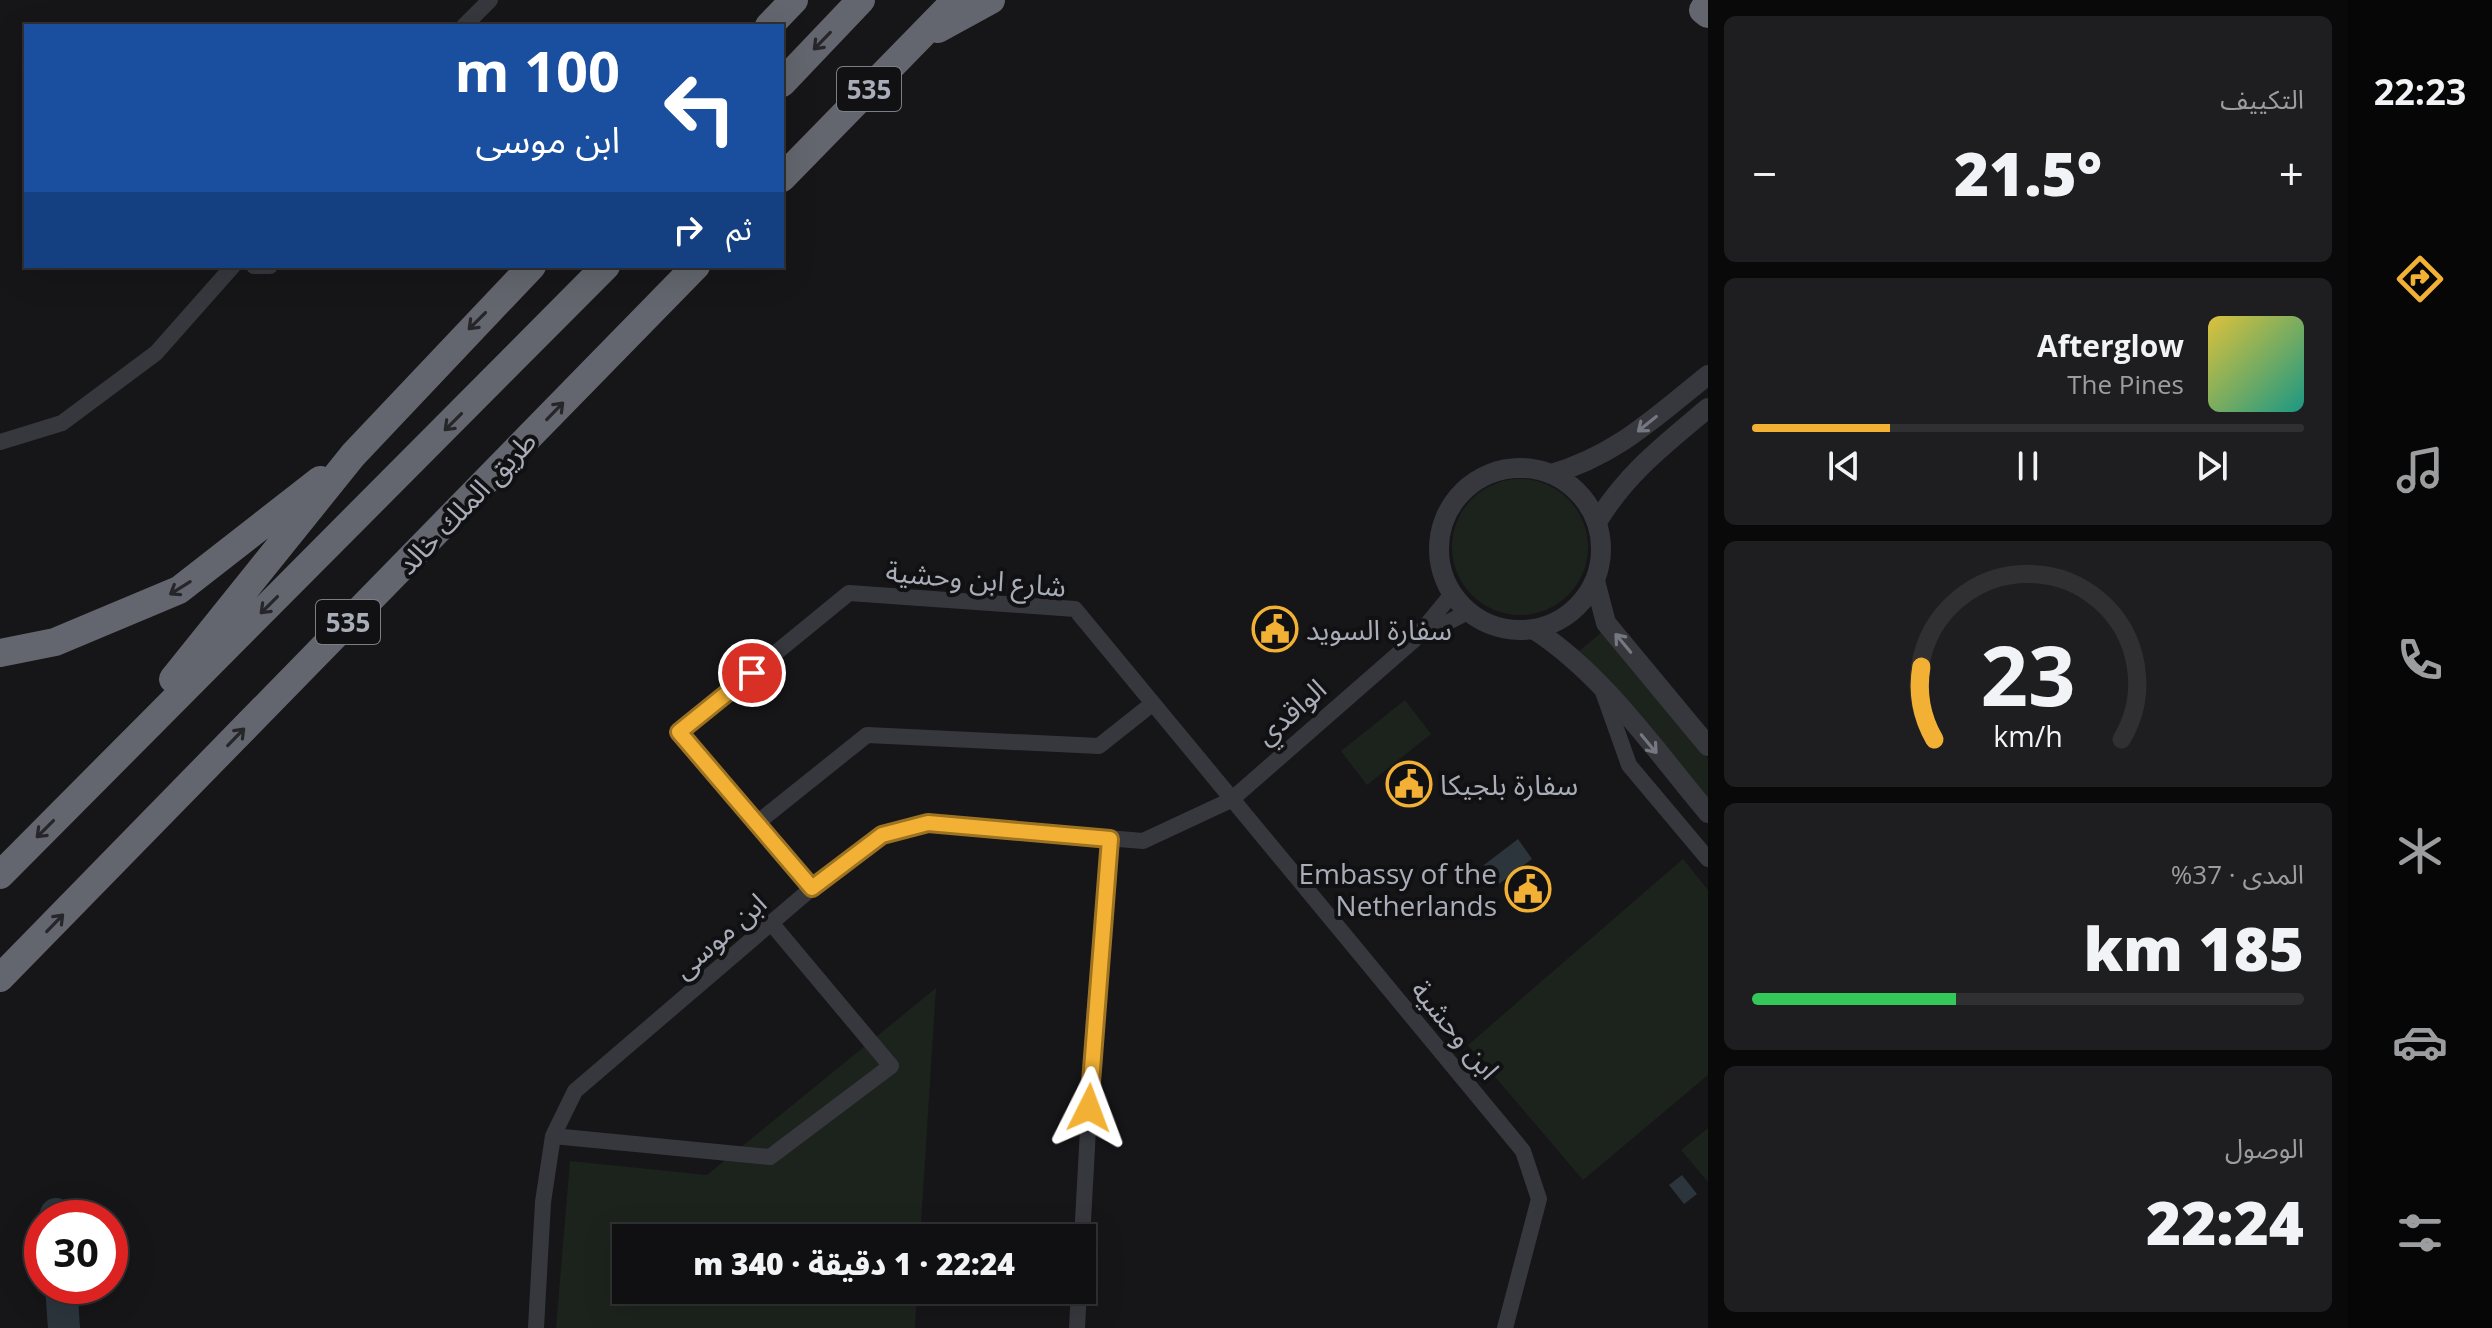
<!DOCTYPE html>
<html lang="ar">
<head>
<meta charset="utf-8">
<style>
	body { margin:0; font-family:"Open Sans","Noto Sans Arabic",sans-serif; background:#1e1e20; color:#f1f3f6; direction:rtl; height:100vh; display:flex; flex-direction:column; font-size:30px; white-space:nowrap }
	* { box-sizing:border-box; margin:0 }
	p { font-size:26px; color:#9c9d9f }
	.icon { flex:none; width:44px; height:44px; fill:none; stroke:currentColor; stroke-width:2; stroke-linecap:round; stroke-linejoin:round }
	.map { position:relative; flex:1; overflow:hidden; direction:ltr }
	.side { display:flex; flex-direction:column; gap:16px; padding:16px; background:#09090a; width:640px }
	.side>* { flex:none }
	.top-card { position:absolute; left:24px; top:24px; width:760px; height:244px; border-radius:0px; box-shadow:0 8px 32px #0002,0 0 0 2px #303032; direction:rtl; background:#1a4fa0; color:#fff; overflow:hidden }
	.speed { position:absolute; left:24px; top:1200px; display:flex; gap:16px; font-size:40px; font-weight:700; text-align:center }
	.speed>* { display:grid; place-content:center; width:104px; height:104px; border-radius:50%; background:#101012; box-shadow:0 8px 32px #0002,0 0 0 2px #303032; line-height:1 }
	.speed .limit { border:12px solid #d22; background:#fff; color:#111 }
	.pin { position:absolute; display:grid; place-items:center; width:68px; height:68px; color:#fff; margin:-34px; border:4px solid #fff; border-radius:50%; box-shadow:0 2px 8px #0007 }
	.me { position:absolute; width:88px; margin:-44px; rotate:3deg; stroke-linejoin:round; filter:drop-shadow(0 0 6px #0008) }
	.turn { display:flex; align-items:center; gap:28px; height:168px; padding:0 32px; font-size:36px }
	.turn .icon { width:104px; height:104px; stroke-width:2.5 }
	.turn b { display:block; font-size:56px; line-height:68px }
	.then { display:flex; align-items:center; height:76px; padding:0 32px; background:#0003; gap:16px; font-size:30px }
	.big { font-size:60px; font-weight:800; line-height:1.1 }
	.side .widget { flex:1; display:flex; flex-direction:column; justify-content:center; gap:12px; min-width:0; padding:0 28px; border-radius:12px; background:#1e1e20 }
	.side .dial { align-items:center; gap:0 }
	.dial svg { height:208px; overflow:visible; fill:none; stroke:#303032; stroke-width:7; stroke-linecap:round; text-anchor:middle }
	.dial text { fill:#f1f3f6; stroke:none }
	.song { display:flex; align-items:center; gap:24px }
	.cover { width:96px; height:96px; border-radius:12px; background:linear-gradient(135deg,hsl(50 70% 55%),hsl(170 70% 35%)) }
	.played { height:8px; border-radius:4px; background:linear-gradient(90deg,#f2b134 25%,#303032 25%) }
	.keys { display:flex; justify-content:space-around; direction:ltr }
	.heat { display:flex; justify-content:space-between; align-items:center; font-size:44px; direction:ltr }
	.charge { height:12px; border-radius:6px; background:linear-gradient(90deg,#34c759 37%,#303032 0) }
	.trip { position:absolute; left:612px; top:1224px; width:484px; height:80px; border-radius:0px; background:#101012; box-shadow:0 8px 32px #0002,0 0 0 2px #303032; font-weight:800; line-height:80px; text-align:center; direction:rtl }
	main { display:flex; flex:1; min-height:0 }
	.tab-bar { display:flex; flex-direction:column; width:144px; justify-content:space-around; align-items:center; background:#060607; color:#9c9d9f }
	.tab-bar .icon { width:56px; height:56px }
	.tab-bar .selected { color:#f2b134 }
	.tab-bar b { font-size:36px; color:#f1f3f6 }
	.map>svg:first-child { display:block }
	.green { fill:#1c231d }
	.water { fill:#2c353c }
	.lines { fill:none; stroke-linecap:round; stroke-linejoin:round }
	.river { stroke:#2c353c; stroke-width:32 }
	.minor { stroke:#37383d; stroke-width:16 }
	.tertiary { stroke:#37383d; stroke-width:20 }
	.motorway { stroke:#63666e; stroke-width:28 }
	.oneway { stroke:#26262a }
	.oneway2 { stroke:#757881 }
	.route-casing { stroke:#9d7322; stroke-width:20 }
	.route { stroke:#f2b134; stroke-width:14 }
	.labels { text-anchor:middle; dominant-baseline:central; stroke-width:8; stroke-linejoin:round; paint-order:stroke }
	.shield { fill:#111113; stroke:#7b7e86; stroke-width:2 }
	.shield-label { font-size:26px; font-weight:bold; fill:#a8adb8 }
	.street-label { font-size:28px; fill:#a8adb8; stroke:#111113 }
	.poi-label { font-size:28px; fill:#a8adb8; stroke:#111113; text-anchor:start }
</style>
</head>
<body>
<main>
<nav class="tab-bar">
<b>22:23</b>
<svg class="icon selected" aria-label="directions" viewBox="0 0 24 24"><path d="M12 3l9 9-9 9-9-9zM9 14v-3h6M13 9l2 2-2 2"/></svg>
<svg class="icon" aria-label="music" viewBox="0 0 24 24"><path d="M9 18V5l10-2v13"/><circle cx="6" cy="18" r="3"/><circle cx="16" cy="16" r="3"/></svg>
<svg class="icon" aria-label="phone" viewBox="0 0 24 24"><path d="M5 4h4l2 5-3 2q2 4 5 5l2-3 5 2v4C11 20 4 13 5 4z"/></svg>
<svg class="icon" aria-label="climate" viewBox="0 0 24 24"><path d="M12 3v18M4 7l16 10M4 17L20 7"/></svg>
<svg class="icon" aria-label="car" viewBox="0 0 24 24"><path d="M5 17H2v-5l4-1 3-4h7l3 4 3 1v5h-3M9 17h6M6 11h13"/><circle cx="7" cy="17" r="2"/><circle cx="17" cy="17" r="2"/></svg>
<svg class="icon" aria-label="filters" viewBox="0 0 24 24"><path d="M4 7h16M4 17h16"/><circle cx="9" cy="7" r="2"/><circle cx="15" cy="17" r="2"/></svg>
</nav>
<section class="side">
<div class="widget"><p>التكييف</p>
<div class="heat"><a>−</a><b class="big">21.5°</b><a>+</a></div>
</div>
<div class="widget">
<div class="song"><i class="cover"></i><div><b>Afterglow</b><p>The Pines</p></div></div>
<div class="played"></div>
<div class="keys"><svg class="icon" aria-label="previous" viewBox="0 0 24 24"><path d="M18 5L8 12l10 7zM5 5v14"/></svg><svg class="icon" aria-label="pause" viewBox="0 0 24 24"><path d="M8 5v14M16 5v14"/></svg><svg class="icon" aria-label="next" viewBox="0 0 24 24"><path d="M6 5l10 7-10 7zM19 5v14"/></svg></div>
</div>
<div class="widget dial"><svg viewBox="0 0 100 80">
<path d="M14 69A42 42 0 1 1 86 69"/>
<path d="M14 69A42 42 0 0 1 9 41" stroke="#f2b134"/>
<text x="50" y="56" font-size="32" font-weight="700">23</text>
<text x="50" y="72" font-size="11">km/h</text>
</svg></div>
<div class="widget"><p>المدى · 37%</p><b class="big">185 km</b><div class="charge"></div></div>
<div class="widget"><p>الوصول</p><b class="big">22:24</b></div>
</section>
<div class="map">
<svg width="1708" height="1328" viewBox="0 0 1708 1328">
	<rect width="100%" height="100%" fill="#161618"/>
	<!-- green -->
	<path class="green" d="M1452 547a68 68 0 1 1 136 0a68 68 0 1 1-136 0Z
		M 1602,632 L 1708,758 L 1708,803 L 1579,651 Z
		M 1405,700 L 1431,734 L 1367,785 L 1341,751 Z
		M 1683,859 L 1708,890 L 1708,1075 L 1583,1180 L 1468,1045 Z
		M 936,988 L 920,1238 L 626,1238 L 626,1290 L 917,1290 L 915,1328 L 556,1328 L 570,1161 L 707,1175 Z
		M 1708,1128 L 1708,1182 L 1681,1150 Z"/>
	<!-- water -->
	<path class="water" d="M 1518,839 L 1532,859 L 1499,884 L 1484,865 Z
		M 1682,1175 L 1697,1194 L 1684,1204 L 1669,1185 Z"/>
	<g class="lines">
		<!-- river -->
		<path class="river" d="M 56,1214 L 57,1218
			M 61,1286 L 64,1328"/>
		<!-- minor -->
		<path class="minor" d="M 464,26 L 490,0
			M 254,266 L 270,266
			M 0,442 L 62,423 L 156,353 L 233,266
			M 1423,635 L 1468,612
			M 1602,689 L 1629,765 L 1708,859
			M 757,823 L 867,735 L 1099,746 L 1152,704
			M 812,888 L 679,732 L 849,593 L 1075,609 L 1523,1151 L 1539,1199 L 1505,1328
			M 553,1136 L 770,1157 L 891,1066 L 772,924
			M 1082,1239 L 1094,1019 L 1110,839
			M 536,1328 L 543,1202 L 553,1136 L 575,1091 L 812,888 L 882,835 L 928,823 L 1143,841 L 1231,800 L 1414,640 L 1452,594
			M 1077,1328 L 1079,1290"/>
		<!-- tertiary -->
		<path class="tertiary" d="M1439 549a81 81 0 1 1 162 0a81 81 0 1 1-162 0Z
			M 1551,474 C 1617,455 1655,417 1708,375
			M 1597,522 C 1626,474 1665,444 1708,408
			M 1595,581 L 1606,623 L 1708,746
			M 1535,630 C 1604,675 1655,750 1708,813"/>
		<!-- motorway -->
		<path class="motorway" d="M 1703,10 L 1708,14
			M 769,26 L 794,0
			M 938,29 L 991,0
			M 782,83 L 861,0
			M 782,178 L 956,0
			M 0,653 L 55,642 L 179,590 L 320,480
			M 173,679 L 353,455 L 532,266
			M 0,875 L 606,266
			M 0,978 L 696,266"/>
	</g>
	<!-- one-way arrows -->
	<defs><path id="oneway-shaft" d="M-6 0H5M1.5-3L5.5 0L1.5 3" fill="none" stroke-width="1.6" stroke-linecap="round" stroke-linejoin="round" transform="scale(2)"/></defs>
	<g class="oneway">
		<use href="#oneway-shaft" transform="translate(822 41) rotate(134)"/>
		<use href="#oneway-shaft" transform="translate(477 321) rotate(135)"/>
		<use href="#oneway-shaft" transform="translate(555 411) rotate(-46)"/>
		<use href="#oneway-shaft" transform="translate(453 422) rotate(135)"/>
		<use href="#oneway-shaft" transform="translate(180 588) rotate(148)"/>
		<use href="#oneway-shaft" transform="translate(269 605) rotate(135)"/>
		<use href="#oneway-shaft" transform="translate(236 737) rotate(-46)"/>
		<use href="#oneway-shaft" transform="translate(45 829) rotate(135)"/>
		<use href="#oneway-shaft" transform="translate(55 923) rotate(-46)"/>
	</g>
	<g class="oneway2">
		<use href="#oneway-shaft" transform="translate(1647 424) rotate(141)"/>
		<use href="#oneway-shaft" transform="translate(1623 643) rotate(-130)"/>
		<use href="#oneway-shaft" transform="translate(1649 744) rotate(50)"/>
	</g>
	<g class="lines">
		<!-- route casing -->
		<g class="route-casing">
			<path id="route" d="M 752,673 L 679,732 L 812,888 L 882,835 L 928,823 L 1110,839 L 1089,1108"/>
		</g>
		<!-- route -->
		<use href="#route" class="route"/>
	</g>
	<!-- icons -->
	<defs>
		<g id="civic-ring" transform="scale(2.3)"><circle r="9.5" fill="#111113" stroke="#f2b134" stroke-width="1.5"/><path d="M-.6-6.5H3V-4.5H.6V-3L4-1V1h2V6H-6V1h2V-1L-.6-3ZM-1.2 2.5V6h2.4V2.5Z" fill="#f2b134"/></g>
	</defs>
	<g fill-rule="evenodd">
		<use href="#civic-ring" x="1275" y="629"/>
		<use href="#civic-ring" x="1409" y="784"/>
		<use href="#civic-ring" x="1528" y="889"/>
	</g>
	<g class="labels">
		<!-- shield labels -->
		<g class="shield">
			<rect x="837" y="67" width="64" height="44" rx="6"/>
			<rect x="316" y="600" width="64" height="44" rx="6"/>
		</g>
		<g class="shield-label">
			<text x="869" y="89">535</text>
			<text x="348" y="622">535</text>
		</g>
		<!-- street labels -->
		<g class="street-label">
			<text transform="translate(466 502) rotate(-46)">طريق الملك خالد</text>
			<text transform="translate(976 578) rotate(5)">شارع ابن وحشية</text>
			<text transform="translate(1290 711) rotate(-41)">الواقدي</text>
			<text transform="translate(719 935) rotate(-41)">ابن موسى</text>
			<text transform="translate(1456 1029) rotate(50)">ابن وحشية</text>
		</g>
		<!-- poi labels -->
		<g class="poi-label">
			<text x="1306" y="629">سفارة السويد</text>
			<text x="1440" y="784">سفارة بلجيكا</text>
			<text x="1497" y="873" text-anchor="end">Embassy of the<tspan x="1497" dy="32">Netherlands</tspan></text>
		</g>
	</g>
</svg>
<div class="speed"><div class="limit">30</div></div>
<div class="pin" style="left:752px;top:673px;background:#d93025"><svg class="icon" aria-label="arrive" viewBox="0 0 24 24"><path d="M6 21V4h12l-3 4 3 4H6"/></svg></div>
<svg class="me" style="left:1089px;top:1108px" viewBox="-20 -20 40 40"><path d="M0-17L14 15 0 8-14 15z" fill="#f2b134" stroke="#fff" stroke-width="4"/></svg>
<div class="trip">22:24 · 1 دقيقة · 340 m</div>
<div class="top-card">
<div class="turn"><svg class="icon" aria-label="left" viewBox="0 0 24 24"><path d="M17 20v-9H6M10 6l-5 5 5 5"/></svg><div><b>100 m</b>ابن موسى</div></div>
<div class="then">ثم<svg class="icon" aria-label="right" viewBox="0 0 24 24"><path d="M7 20v-9h11M14 6l5 5-5 5"/></svg></div>
</div>
</div>
</main>
</body>
</html>
